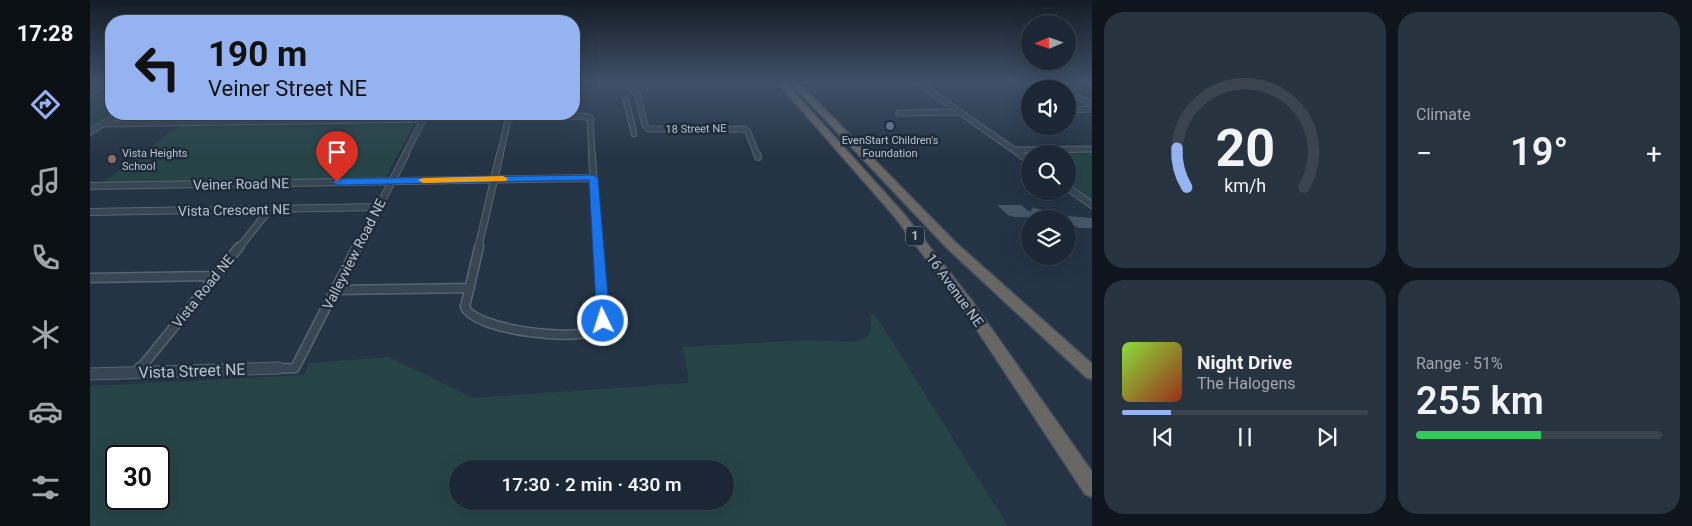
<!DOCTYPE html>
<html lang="en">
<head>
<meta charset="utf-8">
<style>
	body { margin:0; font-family:Roboto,sans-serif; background:#283340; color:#f1f3f6; height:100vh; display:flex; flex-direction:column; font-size:19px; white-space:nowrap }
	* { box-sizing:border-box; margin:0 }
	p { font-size:16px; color:#a0a5ac }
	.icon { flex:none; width:28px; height:28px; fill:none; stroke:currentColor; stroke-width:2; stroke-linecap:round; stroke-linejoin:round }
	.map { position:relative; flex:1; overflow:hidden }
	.details { display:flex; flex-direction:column; gap:12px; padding:12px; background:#0f151d; width:600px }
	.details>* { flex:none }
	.banner { position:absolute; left:15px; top:15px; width:475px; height:105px; border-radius:20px; box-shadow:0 5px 20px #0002,0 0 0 1px #39444f; background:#95b2f1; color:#111; overflow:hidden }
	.needle { width:32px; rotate:268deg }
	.tools { position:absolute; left:931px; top:15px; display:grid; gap:10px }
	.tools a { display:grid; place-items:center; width:55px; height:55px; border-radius:50%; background:#1b2734; box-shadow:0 5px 20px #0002,0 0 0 1px #39444f; font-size:25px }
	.speed { position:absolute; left:15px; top:445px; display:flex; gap:10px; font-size:25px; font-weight:700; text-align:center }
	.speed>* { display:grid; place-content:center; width:65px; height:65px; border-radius:50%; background:#1b2734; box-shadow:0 5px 20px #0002,0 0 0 1px #39444f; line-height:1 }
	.speed .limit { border:2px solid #111; border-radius:8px; background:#fff; color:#111 }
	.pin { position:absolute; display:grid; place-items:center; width:42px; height:42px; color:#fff; margin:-51px -21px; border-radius:50% 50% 50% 0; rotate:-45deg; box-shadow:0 0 5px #0007 }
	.pin .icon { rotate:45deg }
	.me { position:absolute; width:55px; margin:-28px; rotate:356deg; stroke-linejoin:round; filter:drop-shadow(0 0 4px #0008) }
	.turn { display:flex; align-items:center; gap:18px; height:105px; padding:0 20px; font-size:22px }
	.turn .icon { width:65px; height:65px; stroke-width:2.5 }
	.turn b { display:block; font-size:35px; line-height:42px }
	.big { font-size:38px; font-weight:600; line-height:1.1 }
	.details .tile { flex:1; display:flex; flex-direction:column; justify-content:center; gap:8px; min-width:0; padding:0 18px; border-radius:20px; background:#283340 }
	.details .dial { align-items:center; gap:0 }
	.dial svg { height:130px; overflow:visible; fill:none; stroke:#39444f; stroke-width:7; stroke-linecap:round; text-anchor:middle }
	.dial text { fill:#f1f3f6; stroke:none }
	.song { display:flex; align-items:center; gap:15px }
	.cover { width:60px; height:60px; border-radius:8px; background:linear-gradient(135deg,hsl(90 70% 55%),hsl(10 70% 35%)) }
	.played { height:5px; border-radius:2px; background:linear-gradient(90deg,#95b2f1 20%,#39444f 20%) }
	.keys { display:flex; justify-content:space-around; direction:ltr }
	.heat { display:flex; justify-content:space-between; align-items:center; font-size:28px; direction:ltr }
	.charge { height:8px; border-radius:4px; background:linear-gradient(90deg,#34c759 51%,#39444f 0) }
	.details .tiles { flex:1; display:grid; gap:12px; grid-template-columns:repeat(2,1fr) }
	.trip { position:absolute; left:359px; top:460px; width:285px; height:50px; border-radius:25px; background:#1b2734; box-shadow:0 5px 20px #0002,0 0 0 1px #39444f; font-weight:600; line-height:50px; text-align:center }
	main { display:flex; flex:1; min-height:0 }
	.tab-bar { display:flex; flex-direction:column; width:90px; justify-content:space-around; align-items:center; background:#0b1015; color:#a0a5ac }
	.tab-bar .icon { width:35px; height:35px }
	.tab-bar .current { color:#95b2f1 }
	.tab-bar b { font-size:22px; color:#f1f3f6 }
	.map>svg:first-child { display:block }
	.green { fill:#264446; fill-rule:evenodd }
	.building { fill:#455669 }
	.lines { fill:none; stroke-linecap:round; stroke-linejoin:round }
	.minor-far3-casing { stroke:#576471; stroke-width:7 }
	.minor-far2-casing { stroke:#576471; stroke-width:8 }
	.minor-far1-casing { stroke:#576471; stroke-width:11 }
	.minor-casing { stroke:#576471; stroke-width:13 }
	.trunk-casing { stroke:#43515f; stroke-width:3 }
	.minor-far3 { stroke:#384654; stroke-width:5 }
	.minor-far2 { stroke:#384654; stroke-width:6 }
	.minor-far1 { stroke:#384654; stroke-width:8 }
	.minor { stroke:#384654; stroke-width:11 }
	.trunk { fill:#686764; fill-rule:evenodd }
	.route { fill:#1a73e8; stroke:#114b97 }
	.slow { fill:#f59e0b }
	.service-dot { fill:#5c6f8a; stroke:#1d2b3a; stroke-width:2 }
	.education-dot { fill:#8d6e63; stroke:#1d2b3a; stroke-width:2 }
	.labels { text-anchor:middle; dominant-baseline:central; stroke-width:5; stroke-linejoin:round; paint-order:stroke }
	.far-street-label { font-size:11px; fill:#b6c1ce; stroke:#1d2b3a }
	.far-poi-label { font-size:11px; fill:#b6c1ce; stroke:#1d2b3a }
	.shield { fill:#1d2b3a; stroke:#8894a2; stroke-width:1 }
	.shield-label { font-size:12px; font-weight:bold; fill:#b6c1ce }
	.street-label { font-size:14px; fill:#b6c1ce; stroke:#1d2b3a }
	.near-street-label { font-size:16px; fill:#b6c1ce; stroke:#1d2b3a }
</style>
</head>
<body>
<main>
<nav class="tab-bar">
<b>17:28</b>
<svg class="icon current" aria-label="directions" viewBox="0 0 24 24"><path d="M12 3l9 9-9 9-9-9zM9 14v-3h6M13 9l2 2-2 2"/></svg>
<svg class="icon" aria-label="music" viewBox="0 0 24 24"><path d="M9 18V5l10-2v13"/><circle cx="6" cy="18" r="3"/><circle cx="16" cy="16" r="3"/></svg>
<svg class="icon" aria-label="phone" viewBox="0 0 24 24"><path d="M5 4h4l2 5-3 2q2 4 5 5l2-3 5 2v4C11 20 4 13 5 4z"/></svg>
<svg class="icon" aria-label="climate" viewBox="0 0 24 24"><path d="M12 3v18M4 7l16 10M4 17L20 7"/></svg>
<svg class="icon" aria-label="car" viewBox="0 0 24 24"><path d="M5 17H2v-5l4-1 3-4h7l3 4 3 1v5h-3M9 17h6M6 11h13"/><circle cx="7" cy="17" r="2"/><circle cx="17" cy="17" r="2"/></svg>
<svg class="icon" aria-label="filters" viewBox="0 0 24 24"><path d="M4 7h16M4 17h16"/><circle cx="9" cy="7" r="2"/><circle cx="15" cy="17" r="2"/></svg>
</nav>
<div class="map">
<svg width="1002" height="526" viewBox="0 0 1002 526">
	<rect width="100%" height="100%" fill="#243445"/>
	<!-- green -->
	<path class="green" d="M 21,83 L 21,114 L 24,114 L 0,128 L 0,95 Z
		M 321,121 L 324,124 L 295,179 L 12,183 L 90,125 Z
		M 1002,149 L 1002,205 L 978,188 L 978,154 L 940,154 L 940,161 L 924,150 Z
		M 784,313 L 918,526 L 0,526 L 0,386 L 214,375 L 219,363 L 299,357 L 383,398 L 598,383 L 598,373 L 592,347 L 718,340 L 766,342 L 778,337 L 781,331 L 780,316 ZM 69,456 L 69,499 L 26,499 L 26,456 ZM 368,469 L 635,469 L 635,501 L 368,501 Z"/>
	<!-- building -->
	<path class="building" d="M 907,205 L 931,205 L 940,212 L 943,207 L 977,219 L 924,217 L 918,215 Z
		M 978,216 L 1002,218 L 1002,228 L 988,228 L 984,225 L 978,225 Z"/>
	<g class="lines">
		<!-- minor-far3 casing -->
		<g class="minor-far3-casing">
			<path id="minor-far3" d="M 534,82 L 547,94 L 555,125 L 558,129 L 654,129 L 658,132 L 667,155
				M 827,82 L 931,155
				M 828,82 L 842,82
				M 958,82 L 971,89
				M 978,92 L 1002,104
				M 0,93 L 20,82
				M 536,100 L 544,134
				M 978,110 L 1002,109
				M 809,113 L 870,112
				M 13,124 L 333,119
				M 0,132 L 29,114
				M 924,150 L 1002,149
				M 315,155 L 336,114
				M 410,155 L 418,120 L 425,116 L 492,116 L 500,118 L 502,155"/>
		</g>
		<!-- minor-far2 casing -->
		<g class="minor-far2-casing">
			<path id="minor-far2" d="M 502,154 L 508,249
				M 667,154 L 668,157
				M 930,154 L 940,161
				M 0,186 L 503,178
				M 978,188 L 1002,205
				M 0,212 L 288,207
				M 148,249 L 180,209
				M 267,249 L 316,154
				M 388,249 L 410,154"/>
		</g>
		<!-- minor-far1 casing -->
		<g class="minor-far1-casing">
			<path id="minor-far1" d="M 389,247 L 375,307 C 385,331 493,343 509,328 C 511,326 512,323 513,321 L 508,247
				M 0,278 L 125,276
				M 245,290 L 380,288
				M 49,370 L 149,247
				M 146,370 L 205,368 L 267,247"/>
		</g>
		<!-- minor casing -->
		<g class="minor-casing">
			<path id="minor" d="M 47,372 L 50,368
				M 0,374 L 189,368"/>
		</g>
		<!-- trunk casing -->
		<g class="trunk-casing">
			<path id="trunk" d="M 687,82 L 695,82 L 813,213 L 882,301 L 1002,472 L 1002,497 L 995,494 L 872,307 L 805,217 Z
				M 700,82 L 708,82 L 865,242 L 1002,364 L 1002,379 L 996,377 L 857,248 Z"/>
		</g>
		<!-- minor-far3 -->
		<use href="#minor-far3" class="minor-far3"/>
		<!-- minor-far2 -->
		<use href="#minor-far2" class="minor-far2"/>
		<!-- minor-far1 -->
		<use href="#minor-far1" class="minor-far1"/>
		<!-- minor -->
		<use href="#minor" class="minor"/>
		<!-- trunk -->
		<use href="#trunk" class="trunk"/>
	</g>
	<!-- sky -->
	<linearGradient id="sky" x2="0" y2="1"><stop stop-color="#141d26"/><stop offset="0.53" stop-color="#3f5068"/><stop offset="1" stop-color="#3f5068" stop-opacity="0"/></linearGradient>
	<rect width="1002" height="156" fill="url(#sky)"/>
	<!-- route -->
	<path class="route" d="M 503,175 L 508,178 L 520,321 L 518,324 L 509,324 L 507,321 L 499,180 L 247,185 L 242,182 L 247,179 Z"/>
	<!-- slow -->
	<path class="slow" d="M 413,176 L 418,179 L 416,181 L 333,183 L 328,180 L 333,178 Z"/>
	<!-- markers -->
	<circle class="service-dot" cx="800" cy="126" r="5"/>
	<circle class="education-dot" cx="22" cy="159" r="5"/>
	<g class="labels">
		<!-- far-street labels -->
		<g class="far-street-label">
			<text transform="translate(606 129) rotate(-1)">18 Street NE</text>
		</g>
		<!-- far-poi labels -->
		<g class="far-poi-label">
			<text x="800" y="140">EvenStart Children's<tspan x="800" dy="13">Foundation</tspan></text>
			<text x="32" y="153" text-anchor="start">Vista Heights<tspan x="32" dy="13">School</tspan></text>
		</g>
		<!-- shield labels -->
		<rect class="shield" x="816" y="226.5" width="18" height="19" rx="4"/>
		<g class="shield-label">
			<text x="825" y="236">1</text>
		</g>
		<!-- street labels -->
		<g class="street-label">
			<text transform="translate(151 184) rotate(-1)">Veiner Road NE</text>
			<text transform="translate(144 210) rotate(-1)">Vista Crescent NE</text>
			<text transform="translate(264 254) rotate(-63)">Valleyview Road NE</text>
			<text transform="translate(865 290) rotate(54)">16 Avenue NE</text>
			<text transform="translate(113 291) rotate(-51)">Vista Road NE</text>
		</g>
		<!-- near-street labels -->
		<g class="near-street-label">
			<text transform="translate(102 371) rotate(-2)">Vista Street NE</text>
		</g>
	</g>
</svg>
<div class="tools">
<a><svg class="needle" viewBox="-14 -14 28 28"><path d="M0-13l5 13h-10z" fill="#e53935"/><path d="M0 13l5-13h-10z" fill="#a0a5ac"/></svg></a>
<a><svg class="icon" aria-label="sound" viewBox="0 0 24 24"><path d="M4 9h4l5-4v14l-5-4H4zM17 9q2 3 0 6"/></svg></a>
<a><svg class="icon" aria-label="search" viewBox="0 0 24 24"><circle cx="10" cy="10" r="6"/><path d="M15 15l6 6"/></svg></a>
<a><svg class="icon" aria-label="layers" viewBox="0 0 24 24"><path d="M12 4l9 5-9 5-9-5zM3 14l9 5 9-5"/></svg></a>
</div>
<div class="speed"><div class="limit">30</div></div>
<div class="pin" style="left:247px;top:182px;background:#d93025"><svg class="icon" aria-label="arrive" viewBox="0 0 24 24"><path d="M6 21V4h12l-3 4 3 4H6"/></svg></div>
<svg class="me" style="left:513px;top:321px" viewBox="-20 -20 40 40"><circle r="17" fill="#1a73e8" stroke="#fff" stroke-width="3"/><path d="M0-11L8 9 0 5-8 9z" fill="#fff"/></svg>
<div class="trip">17:30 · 2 min · 430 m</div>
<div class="banner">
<div class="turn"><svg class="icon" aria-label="left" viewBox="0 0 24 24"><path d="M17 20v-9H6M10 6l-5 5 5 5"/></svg><div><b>190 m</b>Veiner Street NE</div></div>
</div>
</div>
<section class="details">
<div class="tiles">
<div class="tile dial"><svg viewBox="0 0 100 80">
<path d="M14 69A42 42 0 1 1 86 69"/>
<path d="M14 69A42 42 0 0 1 8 45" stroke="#95b2f1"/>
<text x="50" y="56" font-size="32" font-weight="700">20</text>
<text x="50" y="72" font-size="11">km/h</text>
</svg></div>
<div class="tile"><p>Climate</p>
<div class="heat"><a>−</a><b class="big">19°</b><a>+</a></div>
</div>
<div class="tile">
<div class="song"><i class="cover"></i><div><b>Night Drive</b><p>The Halogens</p></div></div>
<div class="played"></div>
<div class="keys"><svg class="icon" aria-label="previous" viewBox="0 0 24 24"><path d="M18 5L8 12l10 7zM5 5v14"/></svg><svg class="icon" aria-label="pause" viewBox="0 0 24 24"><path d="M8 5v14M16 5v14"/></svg><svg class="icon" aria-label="next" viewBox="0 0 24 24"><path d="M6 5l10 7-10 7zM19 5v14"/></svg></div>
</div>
<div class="tile"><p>Range · 51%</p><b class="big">255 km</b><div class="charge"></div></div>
</div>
</section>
</main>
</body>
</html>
